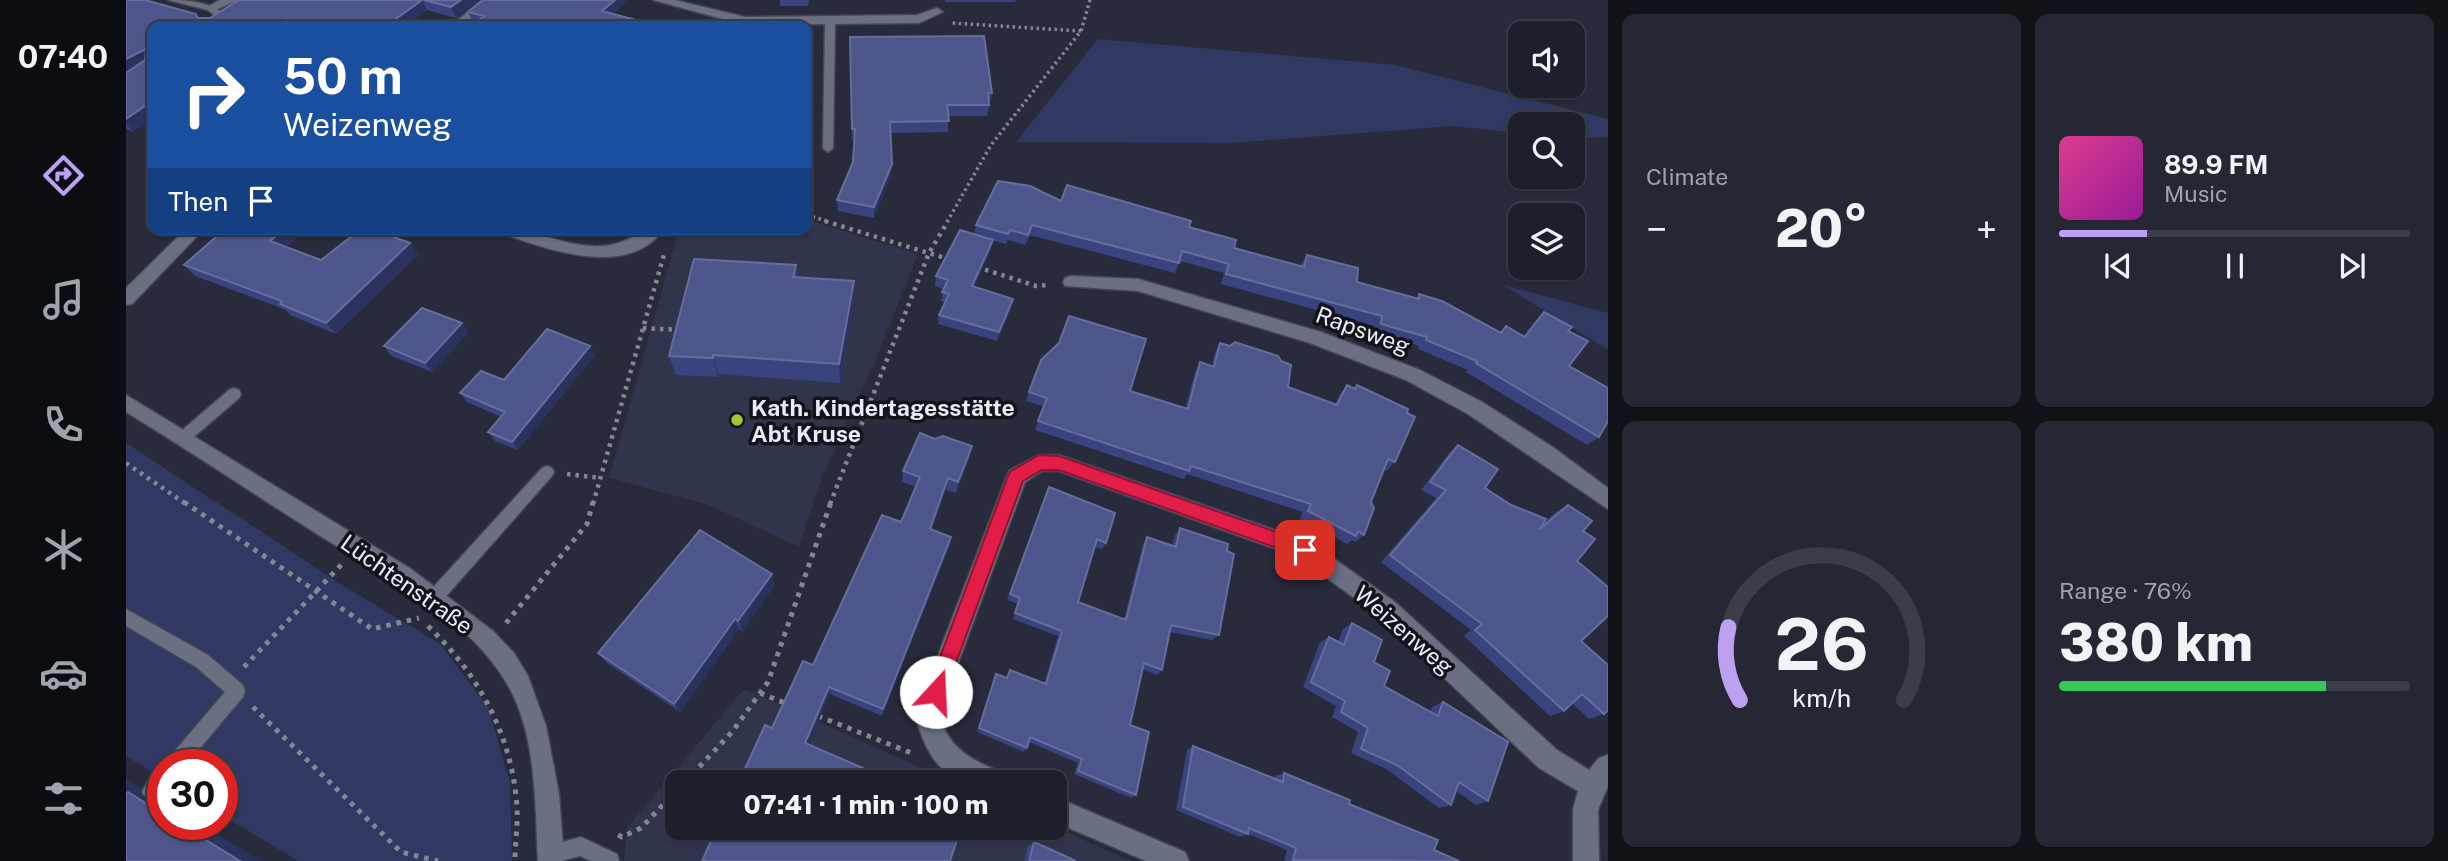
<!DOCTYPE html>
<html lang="en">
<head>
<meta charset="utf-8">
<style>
	body { margin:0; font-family:"Public Sans",sans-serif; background:#252834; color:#f1f3f6; height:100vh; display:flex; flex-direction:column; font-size:26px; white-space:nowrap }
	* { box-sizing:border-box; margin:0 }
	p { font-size:23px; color:#a0a3a9 }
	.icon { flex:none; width:38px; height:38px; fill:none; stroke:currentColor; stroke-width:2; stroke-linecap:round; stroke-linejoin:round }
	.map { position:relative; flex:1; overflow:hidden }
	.details { display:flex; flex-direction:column; gap:14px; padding:14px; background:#101218; width:840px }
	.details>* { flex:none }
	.banner { position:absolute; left:21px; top:21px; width:665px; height:214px; border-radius:14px; box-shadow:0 2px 5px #0004,0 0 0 2px #3b3e48; background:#1a4fa0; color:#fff; overflow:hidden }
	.tools { position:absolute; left:1382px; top:21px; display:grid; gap:14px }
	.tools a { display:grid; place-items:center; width:77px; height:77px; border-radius:14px; background:#1d202c; box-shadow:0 2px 5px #0004,0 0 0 2px #3b3e48; font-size:35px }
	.speed { position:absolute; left:21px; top:749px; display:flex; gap:14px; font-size:35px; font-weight:700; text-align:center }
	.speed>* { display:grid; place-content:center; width:91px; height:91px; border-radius:50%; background:#1d202c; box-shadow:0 2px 5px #0004,0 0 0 2px #3b3e48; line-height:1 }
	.speed .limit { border:10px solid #d22; background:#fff; color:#111 }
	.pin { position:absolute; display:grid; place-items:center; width:60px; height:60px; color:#fff; margin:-30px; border-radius:14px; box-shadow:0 4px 10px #0006 }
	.me { position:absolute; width:77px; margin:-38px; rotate:20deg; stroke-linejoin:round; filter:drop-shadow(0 0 5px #0008) }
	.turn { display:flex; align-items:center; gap:24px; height:147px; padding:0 21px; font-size:32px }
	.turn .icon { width:91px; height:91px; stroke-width:2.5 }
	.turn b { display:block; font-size:49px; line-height:60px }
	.then { display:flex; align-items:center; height:66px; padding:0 21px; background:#0003; gap:14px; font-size:26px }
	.big { font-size:52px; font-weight:800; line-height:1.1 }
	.details .tile { flex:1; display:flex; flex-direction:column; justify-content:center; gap:10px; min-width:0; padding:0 24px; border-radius:14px; background:#252834 }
	.details .dial { align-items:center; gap:0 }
	.dial svg { height:182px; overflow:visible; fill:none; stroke:#3b3e48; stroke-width:7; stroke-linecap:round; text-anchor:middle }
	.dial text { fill:#f1f3f6; stroke:none }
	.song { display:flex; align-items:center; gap:21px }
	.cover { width:84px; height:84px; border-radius:10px; background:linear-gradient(135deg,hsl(330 70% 55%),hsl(300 70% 35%)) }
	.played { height:7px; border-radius:4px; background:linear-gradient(90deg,#bca0f2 25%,#3b3e48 25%) }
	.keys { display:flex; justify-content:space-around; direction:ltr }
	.heat { display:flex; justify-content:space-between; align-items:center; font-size:38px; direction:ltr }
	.charge { height:10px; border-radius:5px; background:linear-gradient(90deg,#34c759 76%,#3b3e48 0) }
	.details .tiles { flex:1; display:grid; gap:14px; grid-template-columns:repeat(2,1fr) }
	.trip { position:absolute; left:539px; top:770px; width:402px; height:70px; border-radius:14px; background:#1d202c; box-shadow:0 2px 5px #0004,0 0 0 2px #3b3e48; font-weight:800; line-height:70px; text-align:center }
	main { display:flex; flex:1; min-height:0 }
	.dock { display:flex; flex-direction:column; width:126px; justify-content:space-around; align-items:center; background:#0c0d12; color:#a0a3a9 }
	.dock .icon { width:49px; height:49px }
	.dock .current { color:#bca0f2 }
	.dock b { font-size:32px; color:#f1f3f6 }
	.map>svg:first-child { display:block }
	.built { fill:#30354b }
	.green { fill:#313963 }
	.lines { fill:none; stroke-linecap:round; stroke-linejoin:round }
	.service-casing { stroke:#444754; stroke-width:3 }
	.minor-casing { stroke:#444754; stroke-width:3 }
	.path-far2 { stroke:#838794; stroke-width:3.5; stroke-dasharray:2.5 3.5; stroke-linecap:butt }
	.path-far1 { stroke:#838794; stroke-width:4.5; stroke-dasharray:3.5 5; stroke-linecap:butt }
	.path { stroke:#838794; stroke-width:5; stroke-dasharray:4.5 6; stroke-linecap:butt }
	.service { fill:#6a6f82; fill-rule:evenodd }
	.minor { fill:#6a6f82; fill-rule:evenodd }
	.wall { fill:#3b437e }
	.shaded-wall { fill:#2b325e }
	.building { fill:#4e558b; stroke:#666d9c; stroke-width:2 }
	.route { fill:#e11d48; stroke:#92132f; stroke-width:2 }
	.poi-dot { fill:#a0c92c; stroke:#12141b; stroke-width:2.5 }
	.labels { text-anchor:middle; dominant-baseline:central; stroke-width:7; stroke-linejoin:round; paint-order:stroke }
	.street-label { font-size:23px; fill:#e9ecf7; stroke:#12141b }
	.poi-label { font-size:23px; font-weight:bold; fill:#e9ecf7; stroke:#12141b; text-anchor:start }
</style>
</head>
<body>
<main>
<nav class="dock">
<b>07:40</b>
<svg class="icon current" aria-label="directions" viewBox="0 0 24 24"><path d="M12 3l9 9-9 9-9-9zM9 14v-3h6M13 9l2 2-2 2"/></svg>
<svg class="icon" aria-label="music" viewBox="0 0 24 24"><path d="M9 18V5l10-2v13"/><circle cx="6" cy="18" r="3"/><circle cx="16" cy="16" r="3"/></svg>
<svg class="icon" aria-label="phone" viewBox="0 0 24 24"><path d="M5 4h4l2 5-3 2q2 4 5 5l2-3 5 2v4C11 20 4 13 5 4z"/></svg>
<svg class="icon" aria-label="climate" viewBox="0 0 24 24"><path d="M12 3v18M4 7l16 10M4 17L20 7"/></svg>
<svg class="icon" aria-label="car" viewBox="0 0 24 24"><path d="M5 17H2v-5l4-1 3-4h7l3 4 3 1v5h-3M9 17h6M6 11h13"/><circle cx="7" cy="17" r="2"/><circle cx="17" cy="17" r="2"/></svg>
<svg class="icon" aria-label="filters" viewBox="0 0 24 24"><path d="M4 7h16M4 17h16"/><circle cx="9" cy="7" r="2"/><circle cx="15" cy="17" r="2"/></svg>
</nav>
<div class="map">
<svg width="1482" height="861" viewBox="0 0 1482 861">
	<rect width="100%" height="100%" fill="#272b3b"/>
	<!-- built -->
	<path class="built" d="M 681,220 L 792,254 L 748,364 L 696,477 L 673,547 L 580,504 L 483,478 L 552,234 L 572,236 L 573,229 L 681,229 Z
		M 618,689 L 827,782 L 551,782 L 551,828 L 929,827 L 1005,861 L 498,861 L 501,828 Z"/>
	<!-- green -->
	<path class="green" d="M 972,39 L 1269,65 L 1482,119 L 1482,137 L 1447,138 L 1447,124 L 1395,124 L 1395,133 L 1327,126 L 1104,143 L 890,142 Z
		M 1377,285 L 1482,313 L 1482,350 Z
		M 0,443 L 221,588 L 314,644 L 362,707 L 384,782 L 386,861 L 172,861 L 96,815 L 96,765 L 37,765 L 37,778 L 0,756 Z"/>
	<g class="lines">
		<!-- service casing -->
		<g class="service-casing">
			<path id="service" d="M 42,0 C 65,0 86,2 103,18 L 91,26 L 80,26 L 92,18 L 82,10 Z
				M 704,19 L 709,22 L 707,148 L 702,152 L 697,148 L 699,22 Z
				M 108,388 L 113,390 L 115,394 L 113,398 L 63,441 L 53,441 L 51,437 L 53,433 L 103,390 Z
				M 421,466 L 426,468 L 428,472 L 426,476 L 314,603 L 308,606 L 302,603 L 300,598 L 302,593 L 416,468 Z
				M 0,609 L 82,655 L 117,685 L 119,691 L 117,697 L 60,765 L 39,765 L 42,759 L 99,692 L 70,667 L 0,626 Z
				M 37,769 L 37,792 L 31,798 L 25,801 L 19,798 L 16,792 C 20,783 27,773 37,769 Z
				M 455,837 L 491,854 L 493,861 L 465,861 L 454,856 L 434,861 L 418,861 L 416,854 L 418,847 Z"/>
		</g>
		<!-- minor casing -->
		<g class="minor-casing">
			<path id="minor" d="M 94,0 L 112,0 L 85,12 L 79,8 Z
				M 357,0 L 371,0 L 338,26 L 324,26 Z
				M 527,0 L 549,0 L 619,17 L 791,15 L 811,8 L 817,12 L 793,23 L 619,25 Z
				M 60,229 L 78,229 L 6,304 L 0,305 L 0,288 Z
				M 373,229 C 410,229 440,248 476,246 C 501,245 512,229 538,229 C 502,280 421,249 375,233 Z
				M 945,276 L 1012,279 L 1195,332 L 1294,370 L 1356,402 L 1428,448 L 1482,488 L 1482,509 L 1342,414 L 1280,380 L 1184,343 L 1012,291 L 939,286 L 937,282 L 939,278 Z
				M 0,395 L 285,569 L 367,631 L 388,653 L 402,676 L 420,726 L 433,794 L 438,861 L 412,861 C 409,807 411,739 384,689 C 345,616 255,575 188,532 C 125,492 64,451 0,412 Z
				M 913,455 L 933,455 L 1186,543 L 1269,602 L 1431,750 L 1463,770 L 1473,758 L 1482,755 L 1482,786 L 1472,810 L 1473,861 L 1447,861 L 1447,810 L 1452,791 L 1413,768 L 1253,616 L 1172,557 L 933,471 L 916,471 L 899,482 L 813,715 C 823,749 845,760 877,773 L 880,782 C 823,785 805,771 789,715 L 881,476 L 884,470 Z
				M 929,797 L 1059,852 L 1063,861 L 1020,861 L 929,822 Z"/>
		</g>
		<!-- path-far2 -->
		<path class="path-far2" d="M 955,31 L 964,0
			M 681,215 L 704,222
			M 821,222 L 865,145 L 955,31 L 825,23"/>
		<!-- path-far1 -->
		<path class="path-far1" d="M 699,221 L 822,259
			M 851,267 L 910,286 L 923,285
			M 517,328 L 555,330
			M 0,463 L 60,504
			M 441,474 L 475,478
			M 467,504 L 539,251
			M 704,504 L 803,253 L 822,221"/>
		<!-- path -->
		<path class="path" d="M 58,502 L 246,629 L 293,618
			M 380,623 L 461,524 L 467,502
			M 302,626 C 353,675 386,735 391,807 C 392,825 389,843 389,861
			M 118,667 L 216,564
			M 634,693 L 661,704
			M 127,707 L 275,852 L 312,861
			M 692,716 L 788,754
			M 559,782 L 606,732 L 642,682 L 705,502
			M 492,835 L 496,837 L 515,828 L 551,790"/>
		<!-- service -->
		<use href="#service" class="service"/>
		<!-- minor -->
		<use href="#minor" class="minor"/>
	</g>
	<!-- wall -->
	<path class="wall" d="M 0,0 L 73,18 L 84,18 L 113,0 L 354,0 L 330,18 L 301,10 L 280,26 L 26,26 L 7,132 L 0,129 Z
		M 503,0 L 349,23 L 347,23 L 342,12 Z
		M 654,0 L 683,0 L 682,6 L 654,6 Z
		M 819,0 L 890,0 L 889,2 L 819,2 Z
		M 724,37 L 866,93 L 861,116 L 822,116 L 822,132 L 764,133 L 765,175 L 748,218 L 712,211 L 711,200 L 727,162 L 729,140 L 726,140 Z
		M 935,201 L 1063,227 L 1108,248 L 1174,266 L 1181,255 L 1231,282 L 1290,298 L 1293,294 L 1374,332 L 1380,326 L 1397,336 L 1409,321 L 1418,312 L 1442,331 L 1443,366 L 1473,437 L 1461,445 L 1340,372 L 1342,370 L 1292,349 L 1293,346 L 1248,333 L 1249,326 L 1095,284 L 1098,273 L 1054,261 L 1049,273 L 904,235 L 899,245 L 882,240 L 880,244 L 848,235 L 850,225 Z
		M 99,229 L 181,229 L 160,247 L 195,260 L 284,243 L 292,255 L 210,334 L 164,315 L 160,310 L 69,276 L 58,265 Z
		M 865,250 L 848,287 L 887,299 L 885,309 L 871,341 L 812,324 L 813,315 L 819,302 L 815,301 L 817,289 L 809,286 L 810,276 Z
		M 670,265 L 671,278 L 728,301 L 714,383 L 592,374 L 592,377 L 550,375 L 543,356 Z
		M 336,323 L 342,333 L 306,372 L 265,356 L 258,346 Z
		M 1094,343 L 1162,387 L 1209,404 L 1214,394 L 1221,385 L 1228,388 L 1231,385 L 1281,413 L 1269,462 L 1260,471 L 1257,469 L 1245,502 L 1238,535 L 1229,542 L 1226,540 L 1221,544 L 1174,519 L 1177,512 L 1061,474 L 1058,479 L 909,430 L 917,406 L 900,401 L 903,392 L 1004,391 L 1059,409 L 1069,372 L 1074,362 L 1086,366 L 1089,352 Z
		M 469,355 L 392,450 L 369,441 L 362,432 L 375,417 L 341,402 L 334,393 Z
		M 1332,445 L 1359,488 L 1417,523 L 1430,512 L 1442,505 L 1457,531 L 1451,561 L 1455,641 L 1478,714 L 1463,719 L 1446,703 L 1438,711 L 1424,716 L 1338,636 L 1345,630 L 1255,562 L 1310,498 L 1295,490 L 1323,453 Z
		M 844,458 L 830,493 L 820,490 L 806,529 L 823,547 L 756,716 L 704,694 L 646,728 L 687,665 L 775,522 L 790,487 L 776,482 L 777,471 Z
		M 923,487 L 980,543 L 976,549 L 969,547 L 952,602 L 998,619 L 1017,544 L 1021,537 L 1046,546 L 1049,535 L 1054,528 L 1093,635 L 1086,640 L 1044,632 L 1036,670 L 1031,675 L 1016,669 L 1004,725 L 1010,795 L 1005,798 L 948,774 L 952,763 L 903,742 L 901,748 L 898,752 L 851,732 L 870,674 L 880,678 L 884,670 L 918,684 L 932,636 L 887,619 L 892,604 L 881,600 Z
		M 649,585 L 616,631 L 613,629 L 554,712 L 481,663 L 472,653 Z
		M 1226,623 L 1248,662 L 1258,686 L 1304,712 L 1306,707 L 1317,702 L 1362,801 L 1350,805 L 1330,791 L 1325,805 L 1313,808 L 1260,769 L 1225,753 L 1232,732 L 1206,717 L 1210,706 L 1177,687 L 1194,642 L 1203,637 L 1212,642 L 1217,629 Z
		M 1067,746 L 1149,779 L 1149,776 L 1158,773 L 1223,804 L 1308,850 L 1333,861 L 1158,861 L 1161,850 L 1122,834 L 1114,837 L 1050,810 L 1061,750 Z
		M 908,842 L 950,861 L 898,861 L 902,846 Z"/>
	<!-- shaded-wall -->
	<path class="shaded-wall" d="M 296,0 L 301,10 L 280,26 L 260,26 Z
		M 335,0 L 354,0 L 330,18 L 325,7 Z
		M 489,0 L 503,0 L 479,22 L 476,11 Z
		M 161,19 L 165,26 L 151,26 Z
		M 20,49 L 26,57 L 0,74 L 0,59 Z
		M 26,101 L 26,118 L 7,132 L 0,123 L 0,119 Z
		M 766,164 L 765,175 L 748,218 L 748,207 Z
		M 158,229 L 181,229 L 154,252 L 144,241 Z
		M 867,240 L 865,250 L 845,296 L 846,286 Z
		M 284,243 L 292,255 L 210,334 L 200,323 Z
		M 728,281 L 728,301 L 714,383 L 713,364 Z
		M 887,299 L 885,309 L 871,341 L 873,332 Z
		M 336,323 L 342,333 L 306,372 L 299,363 Z
		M 464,346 L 469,355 L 392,450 L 386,442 Z
		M 587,355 L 592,374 L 592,377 L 587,358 Z
		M 846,446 L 844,458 L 830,493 L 832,482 Z
		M 822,478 L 820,490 L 803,539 L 804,529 Z
		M 825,537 L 823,547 L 756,716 L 757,709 Z
		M 646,574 L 649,585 L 616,631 L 612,621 Z
		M 609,619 L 613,629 L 554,712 L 548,704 Z
		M 703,687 L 704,694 L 681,749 L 679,743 Z
		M 0,778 L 15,788 L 14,793 L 15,795 L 34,799 L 37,801 L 37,814 L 0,798 Z
		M 54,824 L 75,824 L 135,861 L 114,861 Z"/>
	<!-- building -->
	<path class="building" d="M 0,0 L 19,0 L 70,14 L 72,18 L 84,18 L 113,0 L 296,0 L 260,26 L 184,26 L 161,19 L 151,26 L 26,26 L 26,101 L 0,119 L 0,73 L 19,60 L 20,49 L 0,59 Z
		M 298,0 L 335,0 L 325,7 Z
		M 357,0 L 489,0 L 476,11 L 532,26 L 345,26 L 358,16 L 342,12 Z
		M 858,36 L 866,93 L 862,93 L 863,105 L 821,105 L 823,121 L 764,122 L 766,164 L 748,207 L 711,200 L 727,162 L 729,129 L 726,129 L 724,37 Z
		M 872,181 L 904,186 L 935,201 L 941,185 L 1065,221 L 1063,227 L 1110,240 L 1108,248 L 1178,267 L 1181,255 L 1232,268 L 1231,282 L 1293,299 L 1293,294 L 1316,301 L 1375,333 L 1380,326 L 1399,337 L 1418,312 L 1446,327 L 1442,331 L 1462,341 L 1443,366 L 1482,388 L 1482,421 L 1473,437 L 1350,363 L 1351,361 L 1300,340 L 1301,337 L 1255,324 L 1256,316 L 1100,274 L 1103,264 L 1056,251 L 1053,263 L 906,225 L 902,235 L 884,230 L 882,234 L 850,225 Z
		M 99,229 L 158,229 L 144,241 L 195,260 L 235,229 L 246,229 L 284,243 L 200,323 L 154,304 L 156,301 L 58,265 Z
		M 834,230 L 867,240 L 846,286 L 887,299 L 873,332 L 813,315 L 823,294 L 816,292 L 822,280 L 810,276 Z
		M 568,259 L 670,265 L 667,277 L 728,281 L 713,364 L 587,355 L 587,358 L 543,356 Z
		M 296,308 L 336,323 L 299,363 L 258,346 Z
		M 943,316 L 1020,339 L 1004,391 L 1062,409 L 1074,362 L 1088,367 L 1094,343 L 1104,346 L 1109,342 L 1152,356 L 1155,361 L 1165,365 L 1162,387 L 1211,405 L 1221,385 L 1229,389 L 1231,385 L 1282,409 L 1281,413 L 1289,417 L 1269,462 L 1262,459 L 1245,502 L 1248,508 L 1238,535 L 1232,531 L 1230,536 L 1182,511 L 1185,504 L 1065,466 L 1063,471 L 912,421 L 921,398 L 903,392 L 915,360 L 933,343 Z
		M 421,329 L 464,346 L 386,442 L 362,432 L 379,412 L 334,393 L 355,371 L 378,380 Z
		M 794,433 L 809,439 L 817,436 L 846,446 L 832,482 L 822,478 L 804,529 L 825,537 L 757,709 L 703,687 L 679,743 L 769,782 L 613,782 L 639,725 L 646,728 L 677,661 L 687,665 L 756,515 L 775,522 L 794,477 L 777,471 Z
		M 1332,445 L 1372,469 L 1359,488 L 1385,505 L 1420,519 L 1414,529 L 1442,505 L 1466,521 L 1457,531 L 1469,539 L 1451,561 L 1482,587 L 1482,616 L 1455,641 L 1482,665 L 1482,710 L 1478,714 L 1456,694 L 1438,711 L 1349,630 L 1356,624 L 1264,555 L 1320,490 L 1304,482 Z
		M 923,487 L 989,513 L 980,543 L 971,539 L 952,602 L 1000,620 L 1021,537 L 1050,547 L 1054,528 L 1102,544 L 1101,551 L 1108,554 L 1093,635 L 1045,625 L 1036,670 L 1018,663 L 1004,725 L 1023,732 L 1010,795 L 952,771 L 956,759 L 904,737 L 901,748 L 853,728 L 870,674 L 881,678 L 884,670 L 920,684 L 936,631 L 889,613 L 894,598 L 884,594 Z
		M 574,530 L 646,574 L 612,621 L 609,619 L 548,704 L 472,653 Z
		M 1226,623 L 1256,640 L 1248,662 L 1264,671 L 1258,686 L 1312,716 L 1317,702 L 1382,742 L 1362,801 L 1333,782 L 1325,805 L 1271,765 L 1235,749 L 1242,728 L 1215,712 L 1219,701 L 1185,682 L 1203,637 L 1218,645 Z
		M 1067,746 L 1157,782 L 1158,773 L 1224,800 L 1223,804 L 1312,840 L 1308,850 L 1333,861 L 1167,860 L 1170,848 L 1123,828 L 1122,834 L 1057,807 Z
		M 2,792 L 37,814 L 37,824 L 54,824 L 114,861 L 0,861 L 0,793 Z
		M 591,828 L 835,828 L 824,861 L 576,861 Z
		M 908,842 L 950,861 L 903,861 Z"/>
	<!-- route -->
	<path class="route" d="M 913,455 L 933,456 L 1179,542 L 1188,550 L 1179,558 L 933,470 L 916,470 L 897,481 L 817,698 L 810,701 L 804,698 L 801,692 L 882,476 L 885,471 Z"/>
	<!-- markers -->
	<circle class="poi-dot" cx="611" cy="420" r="7"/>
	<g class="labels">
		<!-- street labels -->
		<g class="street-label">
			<text transform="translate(1237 330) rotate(20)">Rapsweg</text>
			<text transform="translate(281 584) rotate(35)">Lüchtenstraße</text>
			<text transform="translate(1278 630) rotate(41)">Weizenweg</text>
		</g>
		<!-- poi labels -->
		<g class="poi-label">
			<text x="625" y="407">Kath. Kindertagesstätte<tspan x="625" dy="26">Abt Kruse</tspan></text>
		</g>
	</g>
</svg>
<div class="tools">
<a><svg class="icon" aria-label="sound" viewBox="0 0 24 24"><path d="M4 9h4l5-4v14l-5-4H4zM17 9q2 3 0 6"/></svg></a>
<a><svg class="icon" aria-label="search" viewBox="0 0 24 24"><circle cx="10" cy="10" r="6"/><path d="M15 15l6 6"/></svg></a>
<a><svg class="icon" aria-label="layers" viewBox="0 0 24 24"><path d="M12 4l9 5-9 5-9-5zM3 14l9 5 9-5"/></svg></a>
</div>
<div class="speed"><div class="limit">30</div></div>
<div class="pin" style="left:1179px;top:550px;background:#d93025"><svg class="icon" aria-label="arrive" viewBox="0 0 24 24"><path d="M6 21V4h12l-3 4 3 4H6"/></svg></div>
<svg class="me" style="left:810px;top:692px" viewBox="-20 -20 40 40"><circle r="19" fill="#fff"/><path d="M0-13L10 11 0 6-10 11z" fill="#e11d48"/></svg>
<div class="trip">07:41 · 1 min · 100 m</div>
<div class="banner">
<div class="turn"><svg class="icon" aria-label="right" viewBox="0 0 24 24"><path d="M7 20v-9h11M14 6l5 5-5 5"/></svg><div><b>50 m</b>Weizenweg</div></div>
<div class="then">Then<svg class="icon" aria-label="arrive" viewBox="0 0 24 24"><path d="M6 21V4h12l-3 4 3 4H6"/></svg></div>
</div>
</div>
<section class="details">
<div class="tiles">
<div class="tile"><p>Climate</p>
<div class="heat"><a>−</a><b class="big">20°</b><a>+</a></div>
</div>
<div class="tile">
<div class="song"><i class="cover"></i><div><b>89.9 FM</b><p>Music</p></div></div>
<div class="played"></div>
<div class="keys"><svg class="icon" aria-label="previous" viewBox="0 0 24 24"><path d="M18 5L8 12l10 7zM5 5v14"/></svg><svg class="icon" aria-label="pause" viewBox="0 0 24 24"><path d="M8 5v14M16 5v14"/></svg><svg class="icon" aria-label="next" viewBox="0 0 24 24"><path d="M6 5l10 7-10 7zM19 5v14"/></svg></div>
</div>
<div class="tile dial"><svg viewBox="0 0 100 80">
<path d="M14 69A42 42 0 1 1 86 69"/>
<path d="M14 69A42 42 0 0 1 9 37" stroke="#bca0f2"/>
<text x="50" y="56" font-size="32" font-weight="700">26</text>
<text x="50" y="72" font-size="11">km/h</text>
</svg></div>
<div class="tile"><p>Range · 76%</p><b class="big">380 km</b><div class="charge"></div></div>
</div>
</section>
</main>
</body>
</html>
